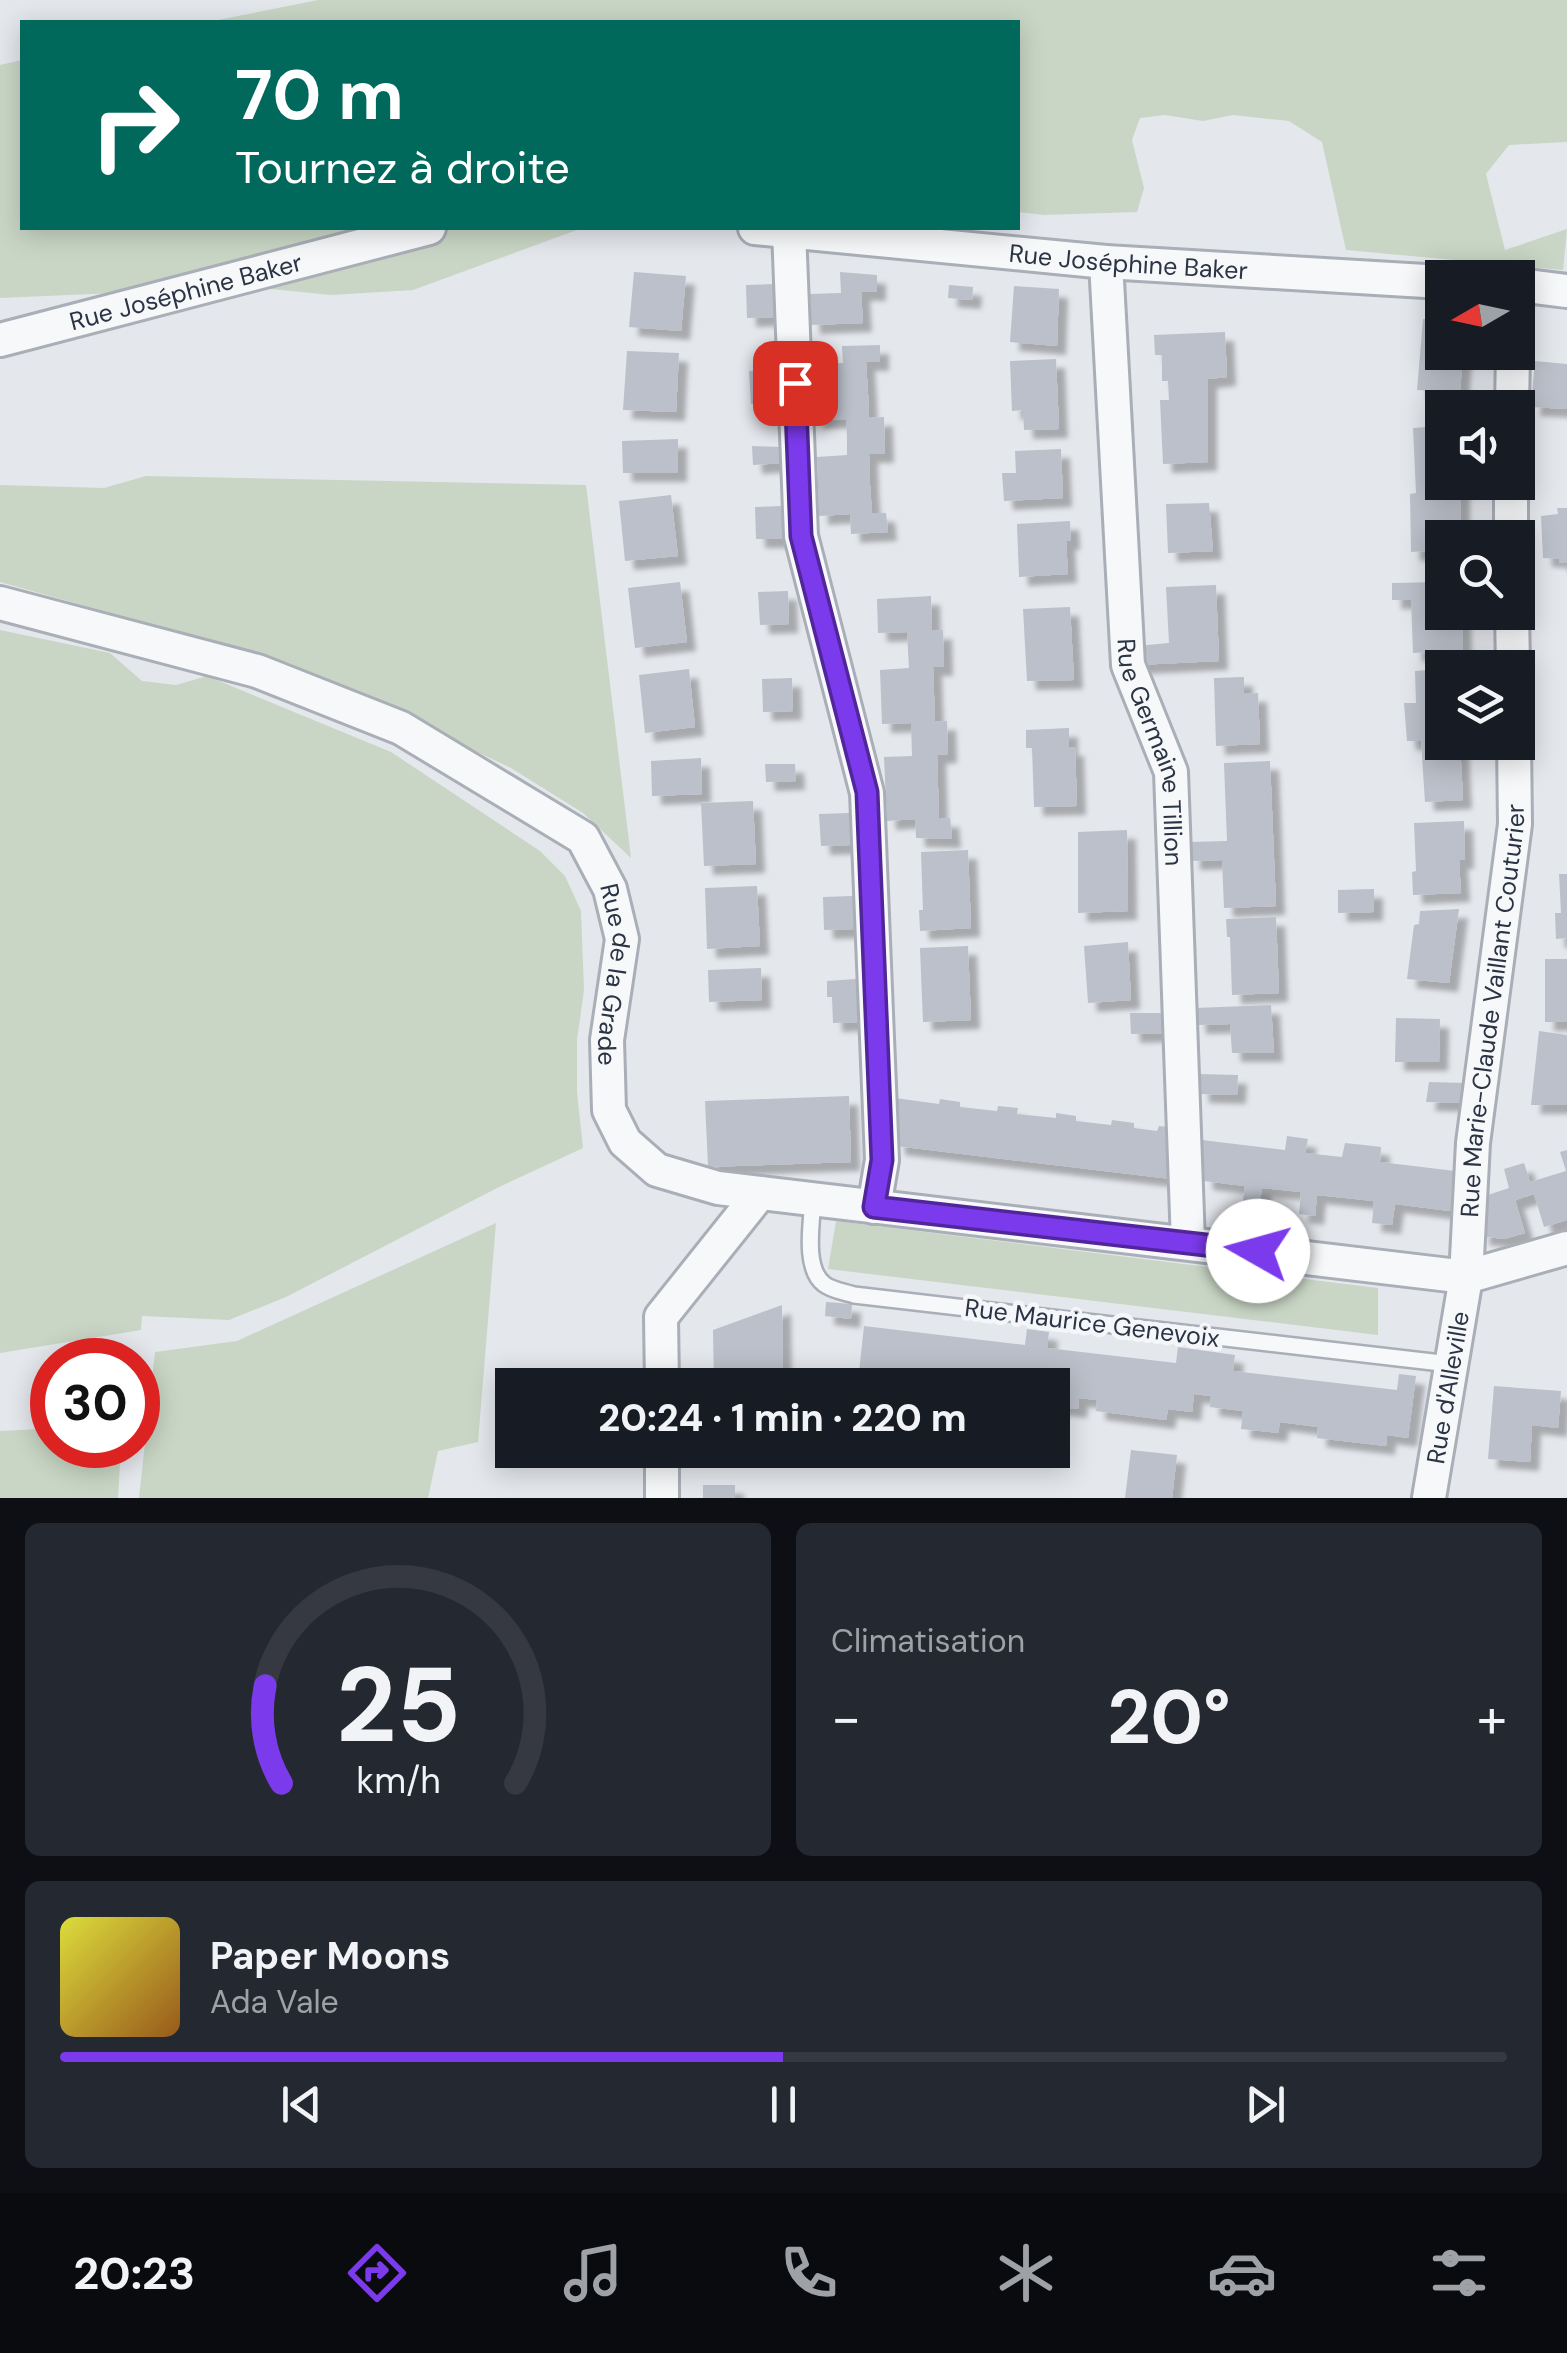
<!DOCTYPE html>
<html lang="fr">
<head>
<meta charset="utf-8">
<style>
	body { margin:0; font-family:"DM Sans",sans-serif; background:#242831; color:#f1f3f6; height:100vh; display:flex; flex-direction:column; font-size:38px; white-space:nowrap }
	* { box-sizing:border-box; margin:0 }
	p { font-size:32px; color:#9ea1a6 }
	.icon { flex:none; width:55px; height:55px; fill:none; stroke:currentColor; stroke-width:2; stroke-linecap:round; stroke-linejoin:round }
	.map { position:relative; height:1498px; overflow:hidden }
	.drawer { display:flex; flex-direction:column; gap:25px; padding:25px; background:#0d0f14; flex:1 }
	.drawer>* { flex:none }
	.guide { position:absolute; left:20px; top:20px; width:1000px; height:210px; border-radius:0px; box-shadow:0 5px 25px #0003; background:#00695c; color:#fff; overflow:hidden }
	.needle { width:65px; rotate:261deg }
	.tools { position:absolute; left:1425px; top:260px; display:grid; gap:20px }
	.tools a { display:grid; place-items:center; width:110px; height:110px; border-radius:0px; background:#171b24; box-shadow:0 5px 25px #0003; font-size:50px }
	.speed { position:absolute; left:30px; top:1338px; display:flex; gap:20px; font-size:50px; font-weight:700; text-align:center }
	.speed>* { display:grid; place-content:center; width:130px; height:130px; border-radius:50%; background:#171b24; box-shadow:0 5px 25px #0003; line-height:1 }
	.speed .limit { border:15px solid #d22; background:#fff; color:#111 }
	.pin { position:absolute; display:grid; place-items:center; width:85px; height:85px; color:#fff; margin:-42px; border-radius:20px; box-shadow:0 5px 15px #0006 }
	.me { position:absolute; width:110px; margin:-55px; rotate:277deg; stroke-linejoin:round; filter:drop-shadow(0 0 8px #0008) }
	.turn { display:flex; align-items:center; gap:35px; height:210px; padding:0 50px; font-size:45px }
	.turn .icon { width:130px; height:130px; stroke-width:2.5 }
	.turn b { display:block; font-size:70px; line-height:85px }
	.big { font-size:75px; font-weight:800; line-height:1.1 }
	.drawer .widget { flex:1; display:flex; flex-direction:column; justify-content:center; gap:15px; min-width:0; padding:0 35px; border-radius:15px; background:#242831 }
	.drawer .dial { align-items:center; gap:0 }
	.dial svg { height:260px; overflow:visible; fill:none; stroke:#363941; stroke-width:7; stroke-linecap:round; text-anchor:middle }
	.dial text { fill:#f1f3f6; stroke:none }
	.song { display:flex; align-items:center; gap:30px }
	.cover { width:120px; height:120px; border-radius:15px; background:linear-gradient(135deg,hsl(60 70% 55%),hsl(30 70% 35%)) }
	.played { height:10px; border-radius:5px; background:linear-gradient(90deg,#7c3aed 50%,#363941 50%) }
	.keys { display:flex; justify-content:space-around; direction:ltr }
	.heat { display:flex; justify-content:space-between; align-items:center; font-size:55px; direction:ltr }
	.drawer .tiles { flex:1; display:grid; gap:25px; grid-template-columns:1fr 1fr }
	.widget:last-child { grid-column:span 2 }
	.trip { position:absolute; left:495px; top:1368px; width:575px; height:100px; border-radius:0px; background:#171b24; box-shadow:0 5px 25px #0003; font-weight:800; line-height:100px; text-align:center }
	.tabs { display:flex; height:160px; justify-content:space-around; align-items:center; background:#090b0e; color:#9ea1a6 }
	.tabs .icon { width:70px; height:70px }
	.tabs .selected { color:#7c3aed }
	.tabs b { font-size:45px; color:#f1f3f6 }
	.map>svg:first-child { display:block }
	.green { fill:#c9d6c5 }
	.building { fill:#bbc0ca; filter:url(#shadow) }
	.lines { fill:none; stroke-linecap:round; stroke-linejoin:round }
	.service-casing { stroke:#a9aeb7; stroke-width:20 }
	.minor-casing { stroke:#a9aeb7; stroke-width:38 }
	.service { stroke:#f7f8fa; stroke-width:15 }
	.minor { stroke:#f7f8fa; stroke-width:32 }
	.route-casing { stroke:#51269a; stroke-width:25 }
	.route { stroke:#7c3aed; stroke-width:18 }
	.labels { text-anchor:middle; dominant-baseline:central; stroke-width:9; stroke-linejoin:round; paint-order:stroke }
	.street-label { font-size:25px; fill:#2b3445; stroke:#f4f6f9 }
</style>
</head>
<body>
<div class="map">
<svg width="1567" height="1498" viewBox="0 0 1567 1498">
	<defs>
		<filter id="shadow"><feDropShadow dx="9" dy="9" stdDeviation="2.5" flood-color="#0004"/></filter>
	</defs>
	<rect width="100%" height="100%" fill="#e4e7ec"/>
	<!-- green -->
	<path class="green" d="M 318,0 L 1567,0 L 1567,142 L 1509,145 L 1486,174 L 1505,250 L 1567,229 L 1563,270 L 1346,250 L 1322,142 L 1289,121 L 1233,115 L 1203,121 L 1165,115 L 1140,118 L 1132,140 L 1144,188 L 1137,212 L 1044,215 L 1018,212 L 1018,22 L 208,22 Z
		M 22,60 L 22,228 L 582,228 L 413,290 L 331,295 L 251,287 L 0,298 L 0,65 Z
		M 146,476 L 586,485 L 631,858 L 583,813 L 511,768 L 289,663 L 0,582 L 0,485 L 104,488 Z
		M 0,630 L 110,653 L 142,681 L 176,685 L 207,676 L 391,752 L 540,851 L 565,876 L 581,911 L 584,990 L 577,1040 L 577,1092 L 583,1148 L 499,1187 L 286,1297 L 229,1320 L 142,1316 L 141,1330 L 0,1353 Z
		M 836,1221 L 1378,1288 L 1378,1335 L 828,1269 Z
		M 496,1223 L 478,1442 L 438,1451 L 428,1498 L 139,1498 L 155,1352 L 237,1341 Z
		M 51,1362 L 52,1445 L 121,1445 L 118,1498 L 0,1498 L 0,1431 L 41,1429 Z"/>
	<!-- building -->
	<path class="building" d="M 634,272 L 686,276 L 681,331 L 629,327 Z
		M 840,272 L 877,275 L 877,292 L 861,292 L 863,323 L 811,325 L 809,294 L 841,293 Z
		M 775,284 L 777,317 L 747,318 L 746,285 Z
		M 949,285 L 973,287 L 972,300 L 948,298 Z
		M 1014,286 L 1059,289 L 1057,346 L 1010,342 Z
		M 1423,319 L 1442,321 L 1442,352 L 1463,352 L 1460,393 L 1417,390 Z
		M 1225,332 L 1227,377 L 1208,379 L 1208,462 L 1163,464 L 1160,400 L 1169,400 L 1168,381 L 1162,381 L 1162,355 L 1155,355 L 1154,335 Z
		M 880,345 L 880,362 L 866,362 L 868,394 L 869,418 L 884,417 L 885,454 L 869,454 L 870,485 L 872,513 L 886,513 L 888,532 L 851,534 L 850,514 L 819,516 L 817,457 L 847,455 L 847,438 L 846,419 L 814,420 L 812,364 L 843,363 L 842,346 Z
		M 627,351 L 679,353 L 676,412 L 623,410 Z
		M 1056,359 L 1059,429 L 1024,430 L 1023,410 L 1012,411 L 1010,361 Z
		M 1535,361 L 1567,364 L 1567,409 L 1531,407 Z
		M 779,370 L 780,403 L 751,404 L 749,371 Z
		M 1442,426 L 1442,482 L 1461,482 L 1461,538 L 1442,538 L 1442,550 L 1411,552 L 1410,494 L 1416,493 L 1413,428 Z
		M 678,439 L 678,473 L 623,473 L 622,441 Z
		M 752,446 L 782,447 L 783,463 L 753,465 Z
		M 1061,449 L 1063,498 L 1004,501 L 1002,473 L 1016,473 L 1015,451 Z
		M 671,495 L 678,556 L 625,561 L 619,501 Z
		M 1209,503 L 1213,551 L 1168,553 L 1166,504 Z
		M 784,506 L 786,539 L 756,539 L 755,507 Z
		M 1557,508 L 1567,508 L 1567,563 L 1559,563 L 1559,559 L 1543,558 L 1541,516 L 1558,514 Z
		M 1070,521 L 1071,541 L 1066,541 L 1068,574 L 1019,577 L 1017,524 Z
		M 680,582 L 687,642 L 635,648 L 628,588 Z
		M 1441,582 L 1442,612 L 1462,612 L 1463,650 L 1413,653 L 1411,600 L 1392,600 L 1392,583 Z
		M 1216,585 L 1219,661 L 1137,665 L 1136,646 L 1169,643 L 1166,587 Z
		M 788,591 L 789,624 L 760,625 L 758,592 Z
		M 931,596 L 932,631 L 943,630 L 944,667 L 933,667 L 935,722 L 947,721 L 948,754 L 937,755 L 939,819 L 950,818 L 952,839 L 916,838 L 915,819 L 887,821 L 884,757 L 912,756 L 911,723 L 882,724 L 880,670 L 909,668 L 907,632 L 878,633 L 877,599 Z
		M 1070,607 L 1074,680 L 1027,681 L 1023,609 Z
		M 689,669 L 695,727 L 645,733 L 639,675 Z
		M 1442,669 L 1442,742 L 1460,742 L 1463,800 L 1425,802 L 1421,741 L 1407,741 L 1404,703 L 1416,703 L 1415,671 Z
		M 1244,677 L 1244,694 L 1258,693 L 1260,744 L 1216,746 L 1214,678 Z
		M 792,678 L 793,711 L 763,712 L 762,679 Z
		M 1069,728 L 1069,747 L 1075,747 L 1077,806 L 1034,807 L 1032,748 L 1026,748 L 1026,730 Z
		M 701,758 L 702,794 L 652,796 L 651,761 Z
		M 1270,761 L 1276,906 L 1224,908 L 1222,860 L 1191,861 L 1191,842 L 1227,841 L 1224,763 Z
		M 765,764 L 795,764 L 796,781 L 766,782 Z
		M 753,801 L 756,864 L 704,866 L 701,803 Z
		M 849,813 L 850,845 L 821,846 L 819,814 Z
		M 1464,821 L 1465,860 L 1459,860 L 1461,893 L 1413,895 L 1412,872 L 1416,871 L 1414,823 Z
		M 1127,830 L 1128,911 L 1078,913 L 1078,832 Z
		M 968,850 L 971,928 L 920,931 L 919,910 L 923,910 L 921,852 Z
		M 1559,874 L 1567,874 L 1567,938 L 1556,939 L 1555,913 L 1561,913 Z
		M 757,886 L 760,946 L 707,949 L 705,888 Z
		M 1374,889 L 1374,912 L 1338,913 L 1338,890 Z
		M 853,896 L 854,929 L 824,930 L 823,897 Z
		M 1459,909 L 1449,983 L 1407,979 L 1414,925 L 1419,924 L 1420,911 Z
		M 1276,917 L 1279,993 L 1232,995 L 1230,937 L 1227,937 L 1226,919 Z
		M 1128,942 L 1131,1000 L 1088,1003 L 1084,946 Z
		M 968,946 L 971,1020 L 923,1022 L 920,948 Z
		M 1545,959 L 1567,959 L 1567,1022 L 1545,1022 Z
		M 761,968 L 762,1000 L 709,1002 L 708,970 Z
		M 856,979 L 859,1022 L 833,1023 L 832,997 L 827,997 L 827,981 Z
		M 1271,1005 L 1274,1053 L 1232,1053 L 1230,1024 L 1197,1025 L 1196,1008 Z
		M 1130,1013 L 1164,1013 L 1164,1033 L 1131,1034 Z
		M 1396,1018 L 1440,1019 L 1439,1062 L 1395,1062 Z
		M 1539,1031 L 1567,1035 L 1567,1105 L 1531,1105 Z
		M 1199,1074 L 1238,1075 L 1237,1095 L 1200,1094 Z
		M 1429,1082 L 1467,1083 L 1464,1103 L 1426,1102 Z
		M 849,1096 L 851,1162 L 708,1167 L 705,1101 Z
		M 895,1098 L 939,1104 L 940,1099 L 960,1102 L 960,1107 L 997,1111 L 998,1106 L 1018,1108 L 1017,1114 L 1056,1118 L 1056,1113 L 1076,1116 L 1076,1121 L 1111,1125 L 1112,1120 L 1134,1123 L 1134,1128 L 1157,1131 L 1159,1126 L 1169,1127 L 1171,1179 L 896,1146 Z
		M 1287,1136 L 1308,1139 L 1305,1153 L 1342,1157 L 1345,1143 L 1364,1145 L 1381,1147 L 1380,1162 L 1455,1171 L 1450,1211 L 1395,1204 L 1392,1225 L 1372,1223 L 1374,1201 L 1317,1195 L 1315,1216 L 1299,1214 L 1301,1192 L 1262,1188 L 1259,1209 L 1242,1207 L 1245,1186 L 1204,1181 L 1202,1140 L 1285,1150 Z
		M 1567,1150 L 1567,1220 L 1544,1227 L 1534,1194 L 1515,1200 L 1525,1233 L 1504,1239 L 1480,1236 L 1485,1196 L 1509,1188 L 1504,1169 L 1524,1163 L 1530,1182 L 1566,1171 L 1560,1152 Z
		M 826,1302 L 852,1304 L 851,1319 L 825,1316 Z
		M 782,1305 L 783,1385 L 714,1385 L 713,1330 Z
		M 864,1326 L 1025,1345 L 1027,1329 L 1049,1332 L 1047,1348 L 1176,1363 L 1178,1347 L 1235,1355 L 1233,1371 L 1397,1390 L 1399,1374 L 1416,1376 L 1408,1438 L 1387,1435 L 1386,1446 L 1317,1438 L 1318,1427 L 1280,1422 L 1278,1433 L 1241,1429 L 1243,1411 L 1210,1407 L 1211,1396 L 1194,1394 L 1192,1412 L 1168,1409 L 1166,1420 L 1096,1411 L 1097,1400 L 1079,1398 L 1078,1409 L 1052,1406 L 1052,1385 L 874,1384 L 875,1374 L 859,1372 Z
		M 1494,1386 L 1561,1391 L 1558,1428 L 1532,1425 L 1530,1462 L 1488,1459 Z
		M 1131,1450 L 1177,1455 L 1172,1498 L 1125,1498 Z
		M 703,1485 L 735,1485 L 735,1498 L 703,1498 Z"/>
	<g class="lines">
		<!-- service casing -->
		<g class="service-casing">
			<path id="service" d="M 813,1199 C 812,1221 803,1268 824,1284 C 831,1290 845,1292 854,1295 L 1450,1364"/>
		</g>
		<!-- minor casing -->
		<g class="minor-casing">
			<g id="minor">
				<path id="s1" d="M 755,228 L 1106,262 L 1442,282"/>
				<path d="M 789,230 L 801,536 L 867,793 L 882,1160 L 874,1207"/>
				<path id="s2" d="M 1106,262 L 1128,665 L 1171,772 L 1188,1243"/>
				<path d="M 1518,285 L 1567,291"/>
				<path id="s3" d="M 0,340 L 429,228"/>
				<path d="M 1512,408 L 1513,352"/>
				<path d="M 1511,482 L 1511,538"/>
				<path id="s4" d="M 0,603 L 257,671 L 401,728 L 583,838 L 610,889 L 622,939 L 607,1040 L 609,1110 L 625,1142 L 657,1170 L 718,1188 L 1466,1277 L 1567,1248"/>
				<path d="M 1512,612 L 1513,668"/>
				<path d="M 662,1385 L 661,1317 L 760,1193"/>
				<path d="M 662,1450 L 662,1498"/>
				<path id="s5" d="M 1429,1498 L 1466,1277 L 1473,1143 L 1515,824 L 1514,742"/>
			</g>
		</g>
		<!-- service -->
		<use href="#service" class="service"/>
		<!-- minor -->
		<use href="#minor" class="minor"/>
	</g>
	<g class="lines">
		<!-- route casing -->
		<g class="route-casing">
			<path id="route" d="M 795,383 L 801,536 L 867,792 L 882,1160 L 874,1207 L 1258,1251"/>
		</g>
		<!-- route -->
		<use href="#route" class="route"/>
	</g>
	<g class="labels">
		<!-- street labels -->
		<g class="street-label">
			<text stroke="none"><textPath href="#s1" startOffset="375">Rue Joséphine Baker</textPath></text>
			<text stroke="none"><textPath href="#s3" startOffset="192">Rue Joséphine Baker</textPath></text>
			<text stroke="none"><textPath href="#s2" startOffset="495">Rue Germaine Tillion</textPath></text>
			<text stroke="none"><textPath href="#s4" startOffset="778">Rue de la Grade</textPath></text>
			<text stroke="none"><textPath href="#s5" startOffset="492">Rue Marie-Claude Vaillant Couturier</textPath></text>
			<text transform="translate(1092 1323) rotate(7)">Rue Maurice Genevoix</text>
			<text stroke="none"><textPath href="#s5" startOffset="112">Rue d'Alleville</textPath></text>
		</g>
	</g>
</svg>
<div class="tools">
<a><svg class="needle" viewBox="-14 -14 28 28"><path d="M0-13l5 13h-10z" fill="#e53935"/><path d="M0 13l5-13h-10z" fill="#9ea1a6"/></svg></a>
<a><svg class="icon" aria-label="sound" viewBox="0 0 24 24"><path d="M4 9h4l5-4v14l-5-4H4zM17 9q2 3 0 6"/></svg></a>
<a><svg class="icon" aria-label="search" viewBox="0 0 24 24"><circle cx="10" cy="10" r="6"/><path d="M15 15l6 6"/></svg></a>
<a><svg class="icon" aria-label="layers" viewBox="0 0 24 24"><path d="M12 4l9 5-9 5-9-5zM3 14l9 5 9-5"/></svg></a>
</div>
<div class="speed"><div class="limit">30</div></div>
<div class="pin" style="left:795px;top:383px;background:#d93025"><svg class="icon" aria-label="arrive" viewBox="0 0 24 24"><path d="M6 21V4h12l-3 4 3 4H6"/></svg></div>
<svg class="me" style="left:1258px;top:1251px" viewBox="-20 -20 40 40"><circle r="19" fill="#fff"/><path d="M0-13L10 11 0 6-10 11z" fill="#7c3aed"/></svg>
<div class="trip">20:24 · 1 min · 220 m</div>
<div class="guide">
<div class="turn"><svg class="icon" aria-label="right" viewBox="0 0 24 24"><path d="M7 20v-9h11M14 6l5 5-5 5"/></svg><div><b>70 m</b>Tournez à droite</div></div>
</div>
</div>
<section class="drawer">
<div class="tiles">
<div class="widget dial"><svg viewBox="0 0 100 80">
<path d="M14 69A42 42 0 1 1 86 69"/>
<path d="M14 69A42 42 0 0 1 9 39" stroke="#7c3aed"/>
<text x="50" y="56" font-size="32" font-weight="700">25</text>
<text x="50" y="72" font-size="11">km/h</text>
</svg></div>
<div class="widget"><p>Climatisation</p>
<div class="heat"><a>−</a><b class="big">20°</b><a>+</a></div>
</div>
<div class="widget">
<div class="song"><i class="cover"></i><div><b>Paper Moons</b><p>Ada Vale</p></div></div>
<div class="played"></div>
<div class="keys"><svg class="icon" aria-label="previous" viewBox="0 0 24 24"><path d="M18 5L8 12l10 7zM5 5v14"/></svg><svg class="icon" aria-label="pause" viewBox="0 0 24 24"><path d="M8 5v14M16 5v14"/></svg><svg class="icon" aria-label="next" viewBox="0 0 24 24"><path d="M6 5l10 7-10 7zM19 5v14"/></svg></div>
</div>
</div>
</section>
<nav class="tabs">
<b>20:23</b>
<svg class="icon selected" aria-label="directions" viewBox="0 0 24 24"><path d="M12 3l9 9-9 9-9-9zM9 14v-3h6M13 9l2 2-2 2"/></svg>
<svg class="icon" aria-label="music" viewBox="0 0 24 24"><path d="M9 18V5l10-2v13"/><circle cx="6" cy="18" r="3"/><circle cx="16" cy="16" r="3"/></svg>
<svg class="icon" aria-label="phone" viewBox="0 0 24 24"><path d="M5 4h4l2 5-3 2q2 4 5 5l2-3 5 2v4C11 20 4 13 5 4z"/></svg>
<svg class="icon" aria-label="climate" viewBox="0 0 24 24"><path d="M12 3v18M4 7l16 10M4 17L20 7"/></svg>
<svg class="icon" aria-label="car" viewBox="0 0 24 24"><path d="M5 17H2v-5l4-1 3-4h7l3 4 3 1v5h-3M9 17h6M6 11h13"/><circle cx="7" cy="17" r="2"/><circle cx="17" cy="17" r="2"/></svg>
<svg class="icon" aria-label="filters" viewBox="0 0 24 24"><path d="M4 7h16M4 17h16"/><circle cx="9" cy="7" r="2"/><circle cx="15" cy="17" r="2"/></svg>
</nav>
</body>
</html>
